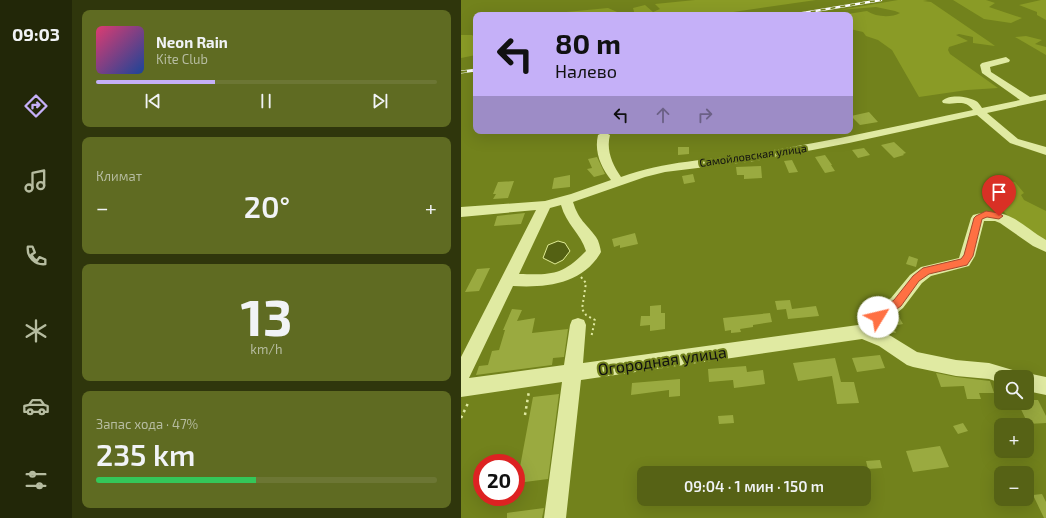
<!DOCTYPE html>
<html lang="ru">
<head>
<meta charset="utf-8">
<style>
	body { margin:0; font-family:"Exo 2",sans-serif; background:#5f6b22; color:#f1f3f6; height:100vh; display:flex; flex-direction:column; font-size:15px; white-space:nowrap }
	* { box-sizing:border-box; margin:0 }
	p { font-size:13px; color:#b6bca0 }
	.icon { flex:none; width:22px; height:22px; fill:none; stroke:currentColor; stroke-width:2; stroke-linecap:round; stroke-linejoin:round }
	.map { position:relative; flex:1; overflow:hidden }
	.side { display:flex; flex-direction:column; gap:10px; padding:10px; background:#2f360c; width:389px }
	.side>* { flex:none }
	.banner { position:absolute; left:12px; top:12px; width:380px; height:122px; border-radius:8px; box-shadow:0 4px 16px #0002; background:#c5b0f8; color:#111; overflow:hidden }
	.fabs { position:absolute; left:533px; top:370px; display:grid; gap:8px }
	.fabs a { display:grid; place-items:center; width:40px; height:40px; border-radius:8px; background:#566215; box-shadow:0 4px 16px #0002; font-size:20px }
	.speed { position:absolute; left:12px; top:454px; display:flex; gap:8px; font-size:20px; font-weight:700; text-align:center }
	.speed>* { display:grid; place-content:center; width:52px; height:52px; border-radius:50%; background:#566215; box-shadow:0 4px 16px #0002; line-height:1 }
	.speed .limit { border:6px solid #d22; background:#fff; color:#111 }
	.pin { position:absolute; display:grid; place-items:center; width:34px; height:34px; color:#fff; margin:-41px -17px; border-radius:50% 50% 50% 0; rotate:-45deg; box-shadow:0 0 4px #0007 }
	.pin .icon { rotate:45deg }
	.me { position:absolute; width:44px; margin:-22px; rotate:54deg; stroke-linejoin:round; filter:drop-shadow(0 0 3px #0008) }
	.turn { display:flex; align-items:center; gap:14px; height:84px; padding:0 16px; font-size:18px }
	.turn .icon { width:52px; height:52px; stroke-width:2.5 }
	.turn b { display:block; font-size:28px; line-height:34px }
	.lanes { display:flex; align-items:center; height:38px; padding:0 16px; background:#0003; justify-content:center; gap:20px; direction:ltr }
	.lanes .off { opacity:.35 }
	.big { font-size:30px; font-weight:600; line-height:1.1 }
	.side .tile { flex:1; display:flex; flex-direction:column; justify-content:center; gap:6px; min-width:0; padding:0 14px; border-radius:8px; background:#5f6b22 }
	.side .dial { align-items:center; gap:0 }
	.dial b { font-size:52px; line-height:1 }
	.song { display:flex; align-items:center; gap:12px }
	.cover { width:48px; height:48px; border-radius:6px; background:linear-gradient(135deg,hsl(340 70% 55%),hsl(220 70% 35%)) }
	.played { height:4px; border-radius:2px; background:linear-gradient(90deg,#c5b0f8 35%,#6c7634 35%) }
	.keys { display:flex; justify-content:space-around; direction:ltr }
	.heat { display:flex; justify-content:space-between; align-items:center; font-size:22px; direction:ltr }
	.charge { height:6px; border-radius:3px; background:linear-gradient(90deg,#34c759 47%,#6c7634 0) }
	.trip { position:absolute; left:176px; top:466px; width:234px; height:40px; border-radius:8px; background:#566215; box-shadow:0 4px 16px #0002; font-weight:600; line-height:40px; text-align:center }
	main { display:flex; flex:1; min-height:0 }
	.tab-bar { display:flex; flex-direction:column; width:72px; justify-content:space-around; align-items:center; background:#222708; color:#b6bca0 }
	.tab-bar .icon { width:28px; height:28px }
	.tab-bar .selected { color:#c5b0f8 }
	.tab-bar b { font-size:18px; color:#f1f3f6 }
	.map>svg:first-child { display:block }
	.green { fill:#8a9b26 }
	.water { fill:#546113; stroke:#e0ec95 }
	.building { fill:#9aaa40 }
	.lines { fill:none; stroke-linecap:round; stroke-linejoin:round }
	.path-far1 { stroke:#e0eaa2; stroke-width:2; stroke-dasharray:2 3; stroke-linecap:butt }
	.path { stroke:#e0eaa2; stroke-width:2.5; stroke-dasharray:2.5 4; stroke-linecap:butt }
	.minor { fill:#e0eaa2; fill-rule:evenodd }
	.rail-far1-casing { stroke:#fff; stroke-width:2.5 }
	.rail-casing { stroke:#fff; stroke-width:3 }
	.rail-far1 { stroke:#72821c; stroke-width:1.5; stroke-dasharray:5; stroke-linecap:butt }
	.rail { stroke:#72821c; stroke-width:2; stroke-dasharray:6; stroke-linecap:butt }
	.route { fill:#ff7043; stroke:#a6492c }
	.labels { text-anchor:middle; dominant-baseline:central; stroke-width:4; stroke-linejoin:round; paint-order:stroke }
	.far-street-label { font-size:11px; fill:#111; stroke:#72821c }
	.near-street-label { font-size:16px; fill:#111; stroke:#72821c }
</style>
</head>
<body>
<main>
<nav class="tab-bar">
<b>09:03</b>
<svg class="icon selected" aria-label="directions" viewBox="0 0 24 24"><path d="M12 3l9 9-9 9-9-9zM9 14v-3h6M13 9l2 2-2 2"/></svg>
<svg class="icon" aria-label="music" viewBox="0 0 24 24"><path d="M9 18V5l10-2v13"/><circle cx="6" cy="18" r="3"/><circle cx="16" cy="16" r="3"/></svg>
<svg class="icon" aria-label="phone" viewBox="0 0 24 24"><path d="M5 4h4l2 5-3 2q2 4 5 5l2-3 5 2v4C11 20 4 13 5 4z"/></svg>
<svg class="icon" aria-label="climate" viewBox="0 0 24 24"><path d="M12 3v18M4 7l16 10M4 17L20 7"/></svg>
<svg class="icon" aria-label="car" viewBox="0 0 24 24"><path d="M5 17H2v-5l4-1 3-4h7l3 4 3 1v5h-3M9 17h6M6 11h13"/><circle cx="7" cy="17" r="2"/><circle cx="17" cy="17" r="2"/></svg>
<svg class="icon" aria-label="filters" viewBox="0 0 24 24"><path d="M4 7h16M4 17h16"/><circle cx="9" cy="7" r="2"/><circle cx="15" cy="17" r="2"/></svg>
</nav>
<section class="side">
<div class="tile">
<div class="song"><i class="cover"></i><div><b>Neon Rain</b><p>Kite Club</p></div></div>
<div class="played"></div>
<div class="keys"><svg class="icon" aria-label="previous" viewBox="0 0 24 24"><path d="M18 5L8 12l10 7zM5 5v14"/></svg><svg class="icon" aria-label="pause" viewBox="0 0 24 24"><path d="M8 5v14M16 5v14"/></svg><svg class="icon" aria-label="next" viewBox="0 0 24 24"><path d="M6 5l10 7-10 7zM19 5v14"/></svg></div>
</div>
<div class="tile"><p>Климат</p>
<div class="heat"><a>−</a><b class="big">20°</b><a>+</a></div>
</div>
<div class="tile dial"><b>13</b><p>km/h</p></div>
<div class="tile"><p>Запас хода · 47%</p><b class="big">235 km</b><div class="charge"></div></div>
</section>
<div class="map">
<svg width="585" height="518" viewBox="0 0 585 518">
	<rect width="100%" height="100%" fill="#72821c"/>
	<!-- green -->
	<path class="green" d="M 234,0 L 355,0 L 252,15 L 174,15 L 172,8 L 184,5 L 192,12 L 199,9 L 194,4 Z
		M 437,0 L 467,0 L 462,1 L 470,2 L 530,43 L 534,46 L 512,43 L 512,37 L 498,34 L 495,35 L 507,41 L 488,47 L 487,50 L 489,54 L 537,88 L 506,90 L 458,97 L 431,50 L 417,40 L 405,36 L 402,32 L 389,29 L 389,15 L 380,15 L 406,11 C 415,17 430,18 439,13 L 434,11 L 415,7 L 378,10 Z
		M 492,0 L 525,0 L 534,3 L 528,7 L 561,18 L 550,23 L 523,19 Z
		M 580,0 L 585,0 L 585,20 L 576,15 L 576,12 L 558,5 Z
		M 147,8 L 163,15 L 74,15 Z
		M 0,35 L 11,35 L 15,38 L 15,55 L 0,58 Z
		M 565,36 L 581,40 L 574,44 L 585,47 L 585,55 L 554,37 Z
		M 548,181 L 554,182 L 563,193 L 560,195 L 563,200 L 585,211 L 585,246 C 566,231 545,218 532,198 L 534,190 Z"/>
	<!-- water -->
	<path class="water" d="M 97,241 L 104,243 L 109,251 L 102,260 L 94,264 L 82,258 L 87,245 Z"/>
	<!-- building -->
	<path class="building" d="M 408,112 L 417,122 L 399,125 L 390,116 Z
		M 433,142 L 445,153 L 442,154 L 443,155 L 433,158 L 420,145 Z
		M 217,147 L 228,147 L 228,154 L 217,155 Z
		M 403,148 L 409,155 L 397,158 L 391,150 Z
		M 364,155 L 371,165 L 370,165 L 374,171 L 364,173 L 354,157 Z
		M 136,157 L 144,174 L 133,177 L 126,169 L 131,168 L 127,159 Z
		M 331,160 L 337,172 L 328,173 L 323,161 Z
		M 300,166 L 301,178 L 283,179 L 283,175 L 276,175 L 275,167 Z
		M 232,174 L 234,182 L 223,184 L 221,176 Z
		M 109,175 L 109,187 L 91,189 L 93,178 Z
		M 53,181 L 47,198 L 32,199 L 35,194 L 32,194 L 37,182 Z
		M 64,213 L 60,224 L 33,226 L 36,216 Z
		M 174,233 L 177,244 L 159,248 L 159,245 L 153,247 L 151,239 Z
		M 448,256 L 457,259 L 455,267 L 445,264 Z
		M 29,268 L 18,291 L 4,292 L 16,269 Z
		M 329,300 L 331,309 L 355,306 L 358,316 L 327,319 L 325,309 L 316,310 L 314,301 Z
		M 200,305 L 200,313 L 204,313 L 204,329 L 189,331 L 189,325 L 179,326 L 180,316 L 189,316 L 189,306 Z
		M 51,309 L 61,310 L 56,321 L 74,318 L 71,333 L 107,329 L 103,357 L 92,358 L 91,365 L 15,375 L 18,366 L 27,365 L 31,351 L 38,350 L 44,330 L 42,330 Z
		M 309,313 L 311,322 L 292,325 L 292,327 L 279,329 L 280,332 L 270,333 L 270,330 L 264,331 L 262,318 Z
		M 433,317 L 438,317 L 442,324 L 432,326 L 435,333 L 425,332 L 423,326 Z
		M 419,355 L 424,368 L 396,372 L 391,358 Z
		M 374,358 L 380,382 L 393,382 L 398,403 L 376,404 L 371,376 L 337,381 L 332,363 Z
		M 285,366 L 286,372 L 302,370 L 304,384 L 273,388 L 272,380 L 248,382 L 247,369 Z
		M 475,373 L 495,377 L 529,381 L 533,393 L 518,393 L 520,399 L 506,399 L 503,386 L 480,387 Z
		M 219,379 L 219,396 L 208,397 L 208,390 L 170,395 L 171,383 Z
		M 98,394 L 87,479 L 56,483 L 72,397 Z
		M 566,400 L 577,400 L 585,416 L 585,423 L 567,424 L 557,403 L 566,403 Z
		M 272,415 L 273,423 L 258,424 L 257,416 Z
		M 502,423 L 507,431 L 497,434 L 492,426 Z
		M 479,446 L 488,467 L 452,472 L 445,451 Z
		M 419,460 L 421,468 L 407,469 L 405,461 Z
		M 581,494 L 585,502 L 585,518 L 583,518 L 572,495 Z
		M 83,508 L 81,518 L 46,518 L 46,513 Z"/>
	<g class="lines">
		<!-- path-far1 -->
		<path class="path-far1" d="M 120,277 L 125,283 L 121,309 L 125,315 L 134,320 L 130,338"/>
		<!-- path -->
		<path class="path" d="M 64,415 L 68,391
			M 0,418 L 8,401"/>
		<!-- minor -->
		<path class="minor" d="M 545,57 L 549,60 L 548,62 L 529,67 L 530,72 L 569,97 L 585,94 L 585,100 L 526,113 L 557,139 L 585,147 L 585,155 L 549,143 L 516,115 L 388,143 L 294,161 L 204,172 L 184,177 L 112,202 C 118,221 125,223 135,237 C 138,241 139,247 140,252 C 122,284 85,288 52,286 L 8,378 L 103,365 L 109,325 L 111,320 L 117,318 L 123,320 L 125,325 L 122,363 L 397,325 L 411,312 L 430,298 L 449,275 L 460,267 L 498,258 L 510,218 L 512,215 C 547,205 558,224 585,240 L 585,252 L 572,246 L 539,223 L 534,221 L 523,221 L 514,256 L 508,266 L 470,276 L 461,283 L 442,308 L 415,330 L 430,336 L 456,352 L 495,360 L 528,363 L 555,371 L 557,377 L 540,377 L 540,383 L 528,379 L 495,376 L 452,367 L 446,365 L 418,346 L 401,339 L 120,380 L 105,518 L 83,518 L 101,382 L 0,397 L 0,357 L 75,210 L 0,217 L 0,207 L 84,201 L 110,194 L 150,180 C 140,167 133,152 137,135 L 143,132 L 149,135 C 145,150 151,164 160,177 C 203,161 249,160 294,153 C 367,142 440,125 512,110 C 503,98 494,106 482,103 L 481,101 C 488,94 506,96 515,101 C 517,102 519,105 521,108 L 559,100 L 521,73 L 519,65 L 521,63 ZM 100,205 C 105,224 120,234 125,251 C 102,275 91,275 58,274 L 89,208 Z
			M 566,373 L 585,377 L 585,395 L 566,391 L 566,377 L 559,377 Z"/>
		<!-- rail-far1 casing -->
		<g class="rail-far1-casing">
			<path id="rail-far1" d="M 330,15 L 420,0"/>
		</g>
		<!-- rail casing -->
		<g class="rail-casing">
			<path id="rail" d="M 0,72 L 15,70"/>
		</g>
		<!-- rail-far1 -->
		<use href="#rail-far1" class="rail-far1"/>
		<!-- rail -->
		<use href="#rail" class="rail"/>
	</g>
	<!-- route -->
	<path class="route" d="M 525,211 L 538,213 L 542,216 L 538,219 L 526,217 L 521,219 L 512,256 L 506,265 L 468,274 L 458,281 L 440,306 L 420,320 L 417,321 L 413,320 L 412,317 L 413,314 L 433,300 L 452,276 L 462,268 L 500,259 L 503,255 L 513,218 L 515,216 Z"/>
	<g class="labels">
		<!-- far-street labels -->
		<g class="far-street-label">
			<text transform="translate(292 155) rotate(-8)">Самойловская улица</text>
		</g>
		<!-- near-street labels -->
		<g class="near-street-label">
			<text transform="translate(201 360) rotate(-8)">Огородная улица</text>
		</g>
	</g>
</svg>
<div class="fabs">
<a><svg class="icon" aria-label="search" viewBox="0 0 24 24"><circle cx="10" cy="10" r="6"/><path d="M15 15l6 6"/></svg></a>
<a>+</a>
<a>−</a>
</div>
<div class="speed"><div class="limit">20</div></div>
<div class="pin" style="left:538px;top:216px;background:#d93025"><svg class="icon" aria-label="arrive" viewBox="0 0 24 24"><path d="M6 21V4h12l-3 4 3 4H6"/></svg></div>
<svg class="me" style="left:417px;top:317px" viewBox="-20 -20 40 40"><circle r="19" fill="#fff"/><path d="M0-13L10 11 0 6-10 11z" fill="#ff7043"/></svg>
<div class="trip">09:04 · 1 мин · 150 m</div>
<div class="banner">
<div class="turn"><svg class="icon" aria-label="left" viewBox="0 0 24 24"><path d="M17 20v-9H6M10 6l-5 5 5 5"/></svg><div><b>80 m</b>Налево</div></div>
<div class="lanes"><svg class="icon" aria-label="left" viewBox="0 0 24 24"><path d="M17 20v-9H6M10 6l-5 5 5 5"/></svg><svg class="icon off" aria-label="ahead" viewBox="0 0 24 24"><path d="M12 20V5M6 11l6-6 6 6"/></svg><svg class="icon off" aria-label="right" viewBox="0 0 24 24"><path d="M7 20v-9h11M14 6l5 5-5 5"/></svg></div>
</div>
</div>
</main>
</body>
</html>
